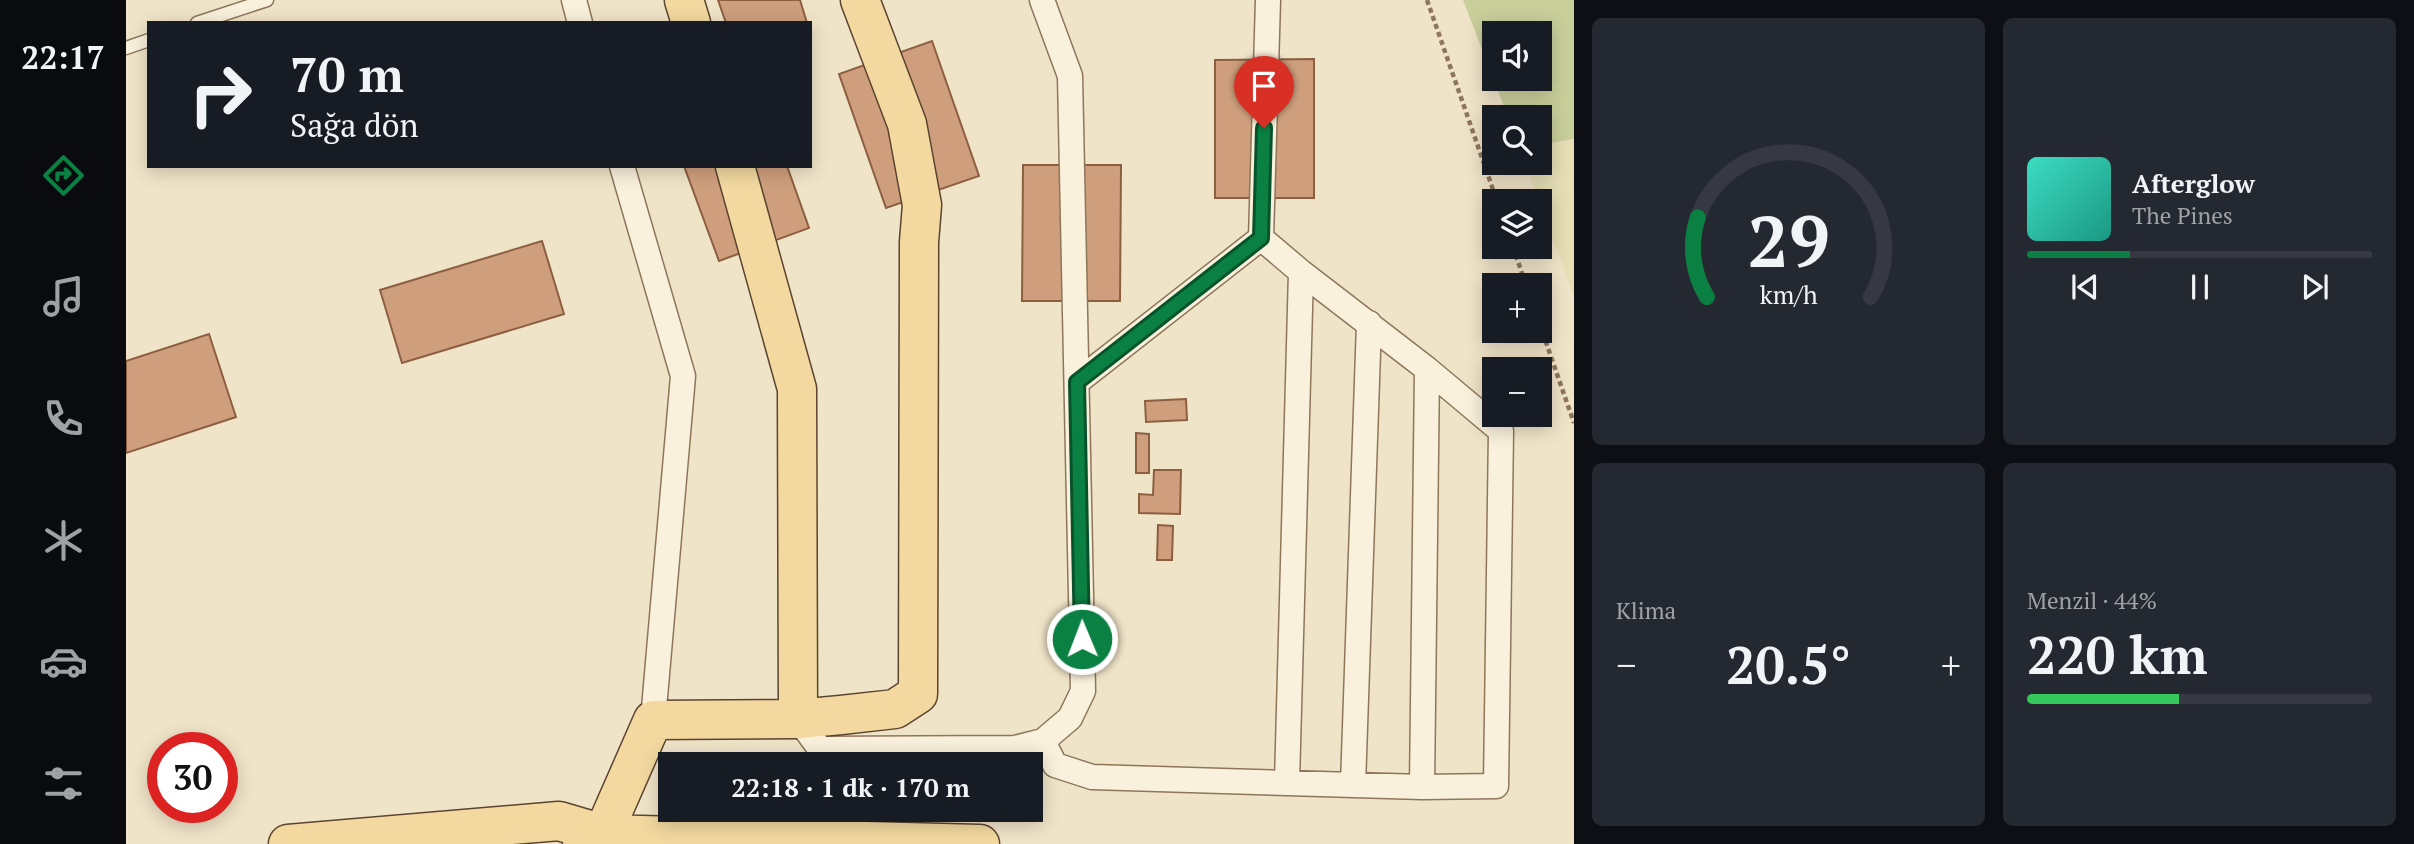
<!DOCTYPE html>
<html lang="tr">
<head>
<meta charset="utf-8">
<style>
	body { margin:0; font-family:"PT Serif",serif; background:#242831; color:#f1f3f6; height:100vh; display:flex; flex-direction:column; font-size:26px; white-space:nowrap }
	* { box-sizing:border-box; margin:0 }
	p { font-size:23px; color:#9ea1a6 }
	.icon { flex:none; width:38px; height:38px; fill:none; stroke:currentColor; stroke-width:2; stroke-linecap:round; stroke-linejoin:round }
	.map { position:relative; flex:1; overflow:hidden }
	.side { display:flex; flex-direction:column; gap:18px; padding:18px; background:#0d0f14; width:840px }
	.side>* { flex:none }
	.top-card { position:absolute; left:21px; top:21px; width:665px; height:147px; border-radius:0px; box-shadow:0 4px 18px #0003; background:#171b24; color:#f1f3f6; overflow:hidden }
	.controls { position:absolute; left:1356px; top:21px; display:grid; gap:14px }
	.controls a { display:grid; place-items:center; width:70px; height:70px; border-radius:0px; background:#171b24; box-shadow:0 4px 18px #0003; font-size:35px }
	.speed { position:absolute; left:21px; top:732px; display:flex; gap:14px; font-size:35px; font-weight:700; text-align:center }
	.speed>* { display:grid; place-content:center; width:91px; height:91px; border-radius:50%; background:#171b24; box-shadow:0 4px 18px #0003; line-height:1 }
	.speed .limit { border:10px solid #d22; background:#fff; color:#111 }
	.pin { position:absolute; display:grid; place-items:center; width:60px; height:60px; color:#fff; margin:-72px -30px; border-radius:50% 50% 50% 0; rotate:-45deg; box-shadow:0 0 7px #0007 }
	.pin .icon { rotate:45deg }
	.me { position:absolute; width:77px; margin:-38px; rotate:359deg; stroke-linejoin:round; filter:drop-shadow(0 0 5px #0008) }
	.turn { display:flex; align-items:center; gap:24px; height:147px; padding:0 28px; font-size:32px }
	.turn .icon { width:91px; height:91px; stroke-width:2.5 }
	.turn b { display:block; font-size:49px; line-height:60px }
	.big { font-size:52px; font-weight:800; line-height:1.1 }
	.side .widget { flex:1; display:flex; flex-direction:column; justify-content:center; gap:10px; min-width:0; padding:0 24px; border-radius:10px; background:#242831 }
	.side .dial { align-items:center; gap:0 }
	.dial svg { height:182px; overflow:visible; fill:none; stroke:#363941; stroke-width:7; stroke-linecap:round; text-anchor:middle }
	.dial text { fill:#f1f3f6; stroke:none }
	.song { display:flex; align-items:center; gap:21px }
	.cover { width:84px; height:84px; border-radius:10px; background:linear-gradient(135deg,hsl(170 70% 55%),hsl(170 70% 35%)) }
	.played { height:7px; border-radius:4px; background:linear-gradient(90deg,#0b8043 30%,#363941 30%) }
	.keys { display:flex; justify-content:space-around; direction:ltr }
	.heat { display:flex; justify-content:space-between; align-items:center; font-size:38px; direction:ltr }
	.charge { height:10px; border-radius:5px; background:linear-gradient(90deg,#34c759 44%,#363941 0) }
	.side .tiles { flex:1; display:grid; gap:18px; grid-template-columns:repeat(2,1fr) }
	.trip { position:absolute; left:532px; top:752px; width:385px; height:70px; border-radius:0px; background:#171b24; box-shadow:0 4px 18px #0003; font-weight:800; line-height:70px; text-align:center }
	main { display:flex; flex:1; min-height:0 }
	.dock { display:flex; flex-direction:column; width:126px; justify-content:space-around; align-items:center; background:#090b0e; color:#9ea1a6 }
	.dock .icon { width:49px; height:49px }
	.dock .current { color:#0b8043 }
	.dock b { font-size:32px; color:#f1f3f6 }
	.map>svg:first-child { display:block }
	.farmland { fill:#e6deb5 }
	.green { fill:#c9cf9b; fill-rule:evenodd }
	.building { fill:#cf9f7d; stroke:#8d5f41; stroke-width:2 }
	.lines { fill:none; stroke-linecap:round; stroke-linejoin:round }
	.lane-casing { stroke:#8d765c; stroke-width:15 }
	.street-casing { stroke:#8d765c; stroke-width:27 }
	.primary-casing { stroke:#5b4430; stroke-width:41 }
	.path { stroke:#8d765c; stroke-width:4.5; stroke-dasharray:5 3.5; stroke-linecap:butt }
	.lane { stroke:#faf1dc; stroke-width:12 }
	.street { stroke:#faf1dc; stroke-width:24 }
	.primary { stroke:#f3d9a0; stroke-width:38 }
	.route-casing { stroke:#07532c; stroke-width:18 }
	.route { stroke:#0b8043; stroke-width:12 }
</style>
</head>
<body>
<main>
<nav class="dock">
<b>22:17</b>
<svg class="icon current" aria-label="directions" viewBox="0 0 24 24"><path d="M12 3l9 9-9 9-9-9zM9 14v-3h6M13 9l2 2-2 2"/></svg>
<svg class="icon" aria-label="music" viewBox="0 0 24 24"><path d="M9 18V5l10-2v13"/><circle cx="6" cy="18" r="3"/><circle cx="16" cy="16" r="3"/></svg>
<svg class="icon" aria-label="phone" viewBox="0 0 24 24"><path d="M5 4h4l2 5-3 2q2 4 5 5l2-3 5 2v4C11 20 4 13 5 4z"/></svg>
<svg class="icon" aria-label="climate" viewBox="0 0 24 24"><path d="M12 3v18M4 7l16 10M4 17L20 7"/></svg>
<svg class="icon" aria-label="car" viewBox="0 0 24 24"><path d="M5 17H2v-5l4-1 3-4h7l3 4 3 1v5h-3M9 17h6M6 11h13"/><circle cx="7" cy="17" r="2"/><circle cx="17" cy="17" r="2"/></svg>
<svg class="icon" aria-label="filters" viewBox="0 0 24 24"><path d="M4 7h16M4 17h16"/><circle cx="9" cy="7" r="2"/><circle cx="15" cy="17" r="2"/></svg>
</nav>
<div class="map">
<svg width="1448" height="844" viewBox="0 0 1448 844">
	<rect width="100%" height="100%" fill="#f0e4c8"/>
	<!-- farmland -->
	<path class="farmland" d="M 1448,140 L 1448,297 L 1399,163 L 1414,163 L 1414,145 Z"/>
	<!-- green -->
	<path class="green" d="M 1337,0 L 1448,0 L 1448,139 L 1414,145 L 1414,117 L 1382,117 ZM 1368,33 L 1414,33 L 1414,79 L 1368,79 Z"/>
	<!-- building -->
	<path class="building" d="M 592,0 L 674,0 L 681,23 L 600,23 Z
		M 806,41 L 853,176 L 760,208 L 713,74 Z
		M 1188,59 L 1188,198 L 1089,198 L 1089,60 Z
		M 897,165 L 995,165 L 994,301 L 896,301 Z
		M 558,166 L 661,166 L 683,228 L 593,261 Z
		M 416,241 L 438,314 L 276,363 L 254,290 Z
		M 83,334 L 110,417 L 0,453 L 0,361 Z
		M 1060,399 L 1061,420 L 1020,422 L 1019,401 Z
		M 1010,433 L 1023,434 L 1023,473 L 1010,473 Z
		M 1028,470 L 1055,470 L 1054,514 L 1013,513 L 1013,494 L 1027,495 Z
		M 1032,525 L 1047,526 L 1046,560 L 1031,560 Z"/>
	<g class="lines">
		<!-- lane casing -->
		<g class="lane-casing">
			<path id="lane" d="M 71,23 L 141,0
				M 0,48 L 23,40"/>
		</g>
		<!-- street casing -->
		<g class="street-casing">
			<path id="street" d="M 448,0 L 454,23
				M 496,166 L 557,376 L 527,720
				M 951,382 L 1135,238 L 1142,0
				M 672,719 L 694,749 L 889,748 L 917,741 L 944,718 L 957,691 L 944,76 L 916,0
				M 917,741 L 929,765 L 966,777 L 1296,787 L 1301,369 L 1175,272 L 1135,238
				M 1161,782 L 1175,272
				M 1227,785 L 1243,323
				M 1296,787 L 1370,786 L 1375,431 L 1301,369"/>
		</g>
		<!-- primary casing -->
		<g class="primary-casing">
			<path id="primary" d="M 558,0 L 565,23
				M 609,166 L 671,389 L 672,719
				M 477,834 L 527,720 L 672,719 L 715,715 L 769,709 L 792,694 L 793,242 L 796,205 L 781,124 L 734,0
				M 162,844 L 433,821 L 477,834
				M 456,844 L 477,834 L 854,844"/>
		</g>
		<!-- path -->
		<path class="path" d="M 1301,0 L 1371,201
			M 1387,247 L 1400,285
			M 1414,325 L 1448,423"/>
		<!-- lane -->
		<use href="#lane" class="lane"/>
		<!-- street -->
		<use href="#street" class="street"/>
		<!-- primary -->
		<use href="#primary" class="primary"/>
	</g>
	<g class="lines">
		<!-- route casing -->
		<g class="route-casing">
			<path id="route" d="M 956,639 L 951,382 L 1135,238 L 1138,128"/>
		</g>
		<!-- route -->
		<use href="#route" class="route"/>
	</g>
</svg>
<div class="controls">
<a><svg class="icon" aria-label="sound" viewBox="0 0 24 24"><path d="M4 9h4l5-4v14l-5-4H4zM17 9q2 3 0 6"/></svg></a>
<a><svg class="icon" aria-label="search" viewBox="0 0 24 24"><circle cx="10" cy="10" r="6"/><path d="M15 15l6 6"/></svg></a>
<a><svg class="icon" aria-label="layers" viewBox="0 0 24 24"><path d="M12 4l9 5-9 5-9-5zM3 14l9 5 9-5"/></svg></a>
<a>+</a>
<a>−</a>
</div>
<div class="speed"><div class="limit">30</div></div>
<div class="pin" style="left:1138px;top:128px;background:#d93025"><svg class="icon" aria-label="arrive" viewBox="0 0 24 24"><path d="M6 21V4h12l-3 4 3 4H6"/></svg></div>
<svg class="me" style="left:956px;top:639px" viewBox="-20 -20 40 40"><circle r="17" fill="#0b8043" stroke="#fff" stroke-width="3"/><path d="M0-11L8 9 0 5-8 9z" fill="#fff"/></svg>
<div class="trip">22:18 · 1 dk · 170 m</div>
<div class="top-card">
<div class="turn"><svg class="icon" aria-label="right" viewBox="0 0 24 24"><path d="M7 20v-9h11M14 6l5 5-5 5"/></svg><div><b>70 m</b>Sağa dön</div></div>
</div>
</div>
<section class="side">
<div class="tiles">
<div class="widget dial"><svg viewBox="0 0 100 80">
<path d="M14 69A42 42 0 1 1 86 69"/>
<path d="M14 69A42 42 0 0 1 10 34" stroke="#0b8043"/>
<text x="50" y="56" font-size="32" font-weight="700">29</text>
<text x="50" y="72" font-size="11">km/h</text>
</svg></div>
<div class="widget">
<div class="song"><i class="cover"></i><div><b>Afterglow</b><p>The Pines</p></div></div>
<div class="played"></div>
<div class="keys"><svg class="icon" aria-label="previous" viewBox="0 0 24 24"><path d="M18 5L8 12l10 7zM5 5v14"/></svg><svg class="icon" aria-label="pause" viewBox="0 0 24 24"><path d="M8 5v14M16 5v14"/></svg><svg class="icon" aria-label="next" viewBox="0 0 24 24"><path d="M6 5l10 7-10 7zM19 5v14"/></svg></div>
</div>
<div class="widget"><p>Klima</p>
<div class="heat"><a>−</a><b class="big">20.5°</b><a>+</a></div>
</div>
<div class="widget"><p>Menzil · 44%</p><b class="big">220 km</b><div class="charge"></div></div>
</div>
</section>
</main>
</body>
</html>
